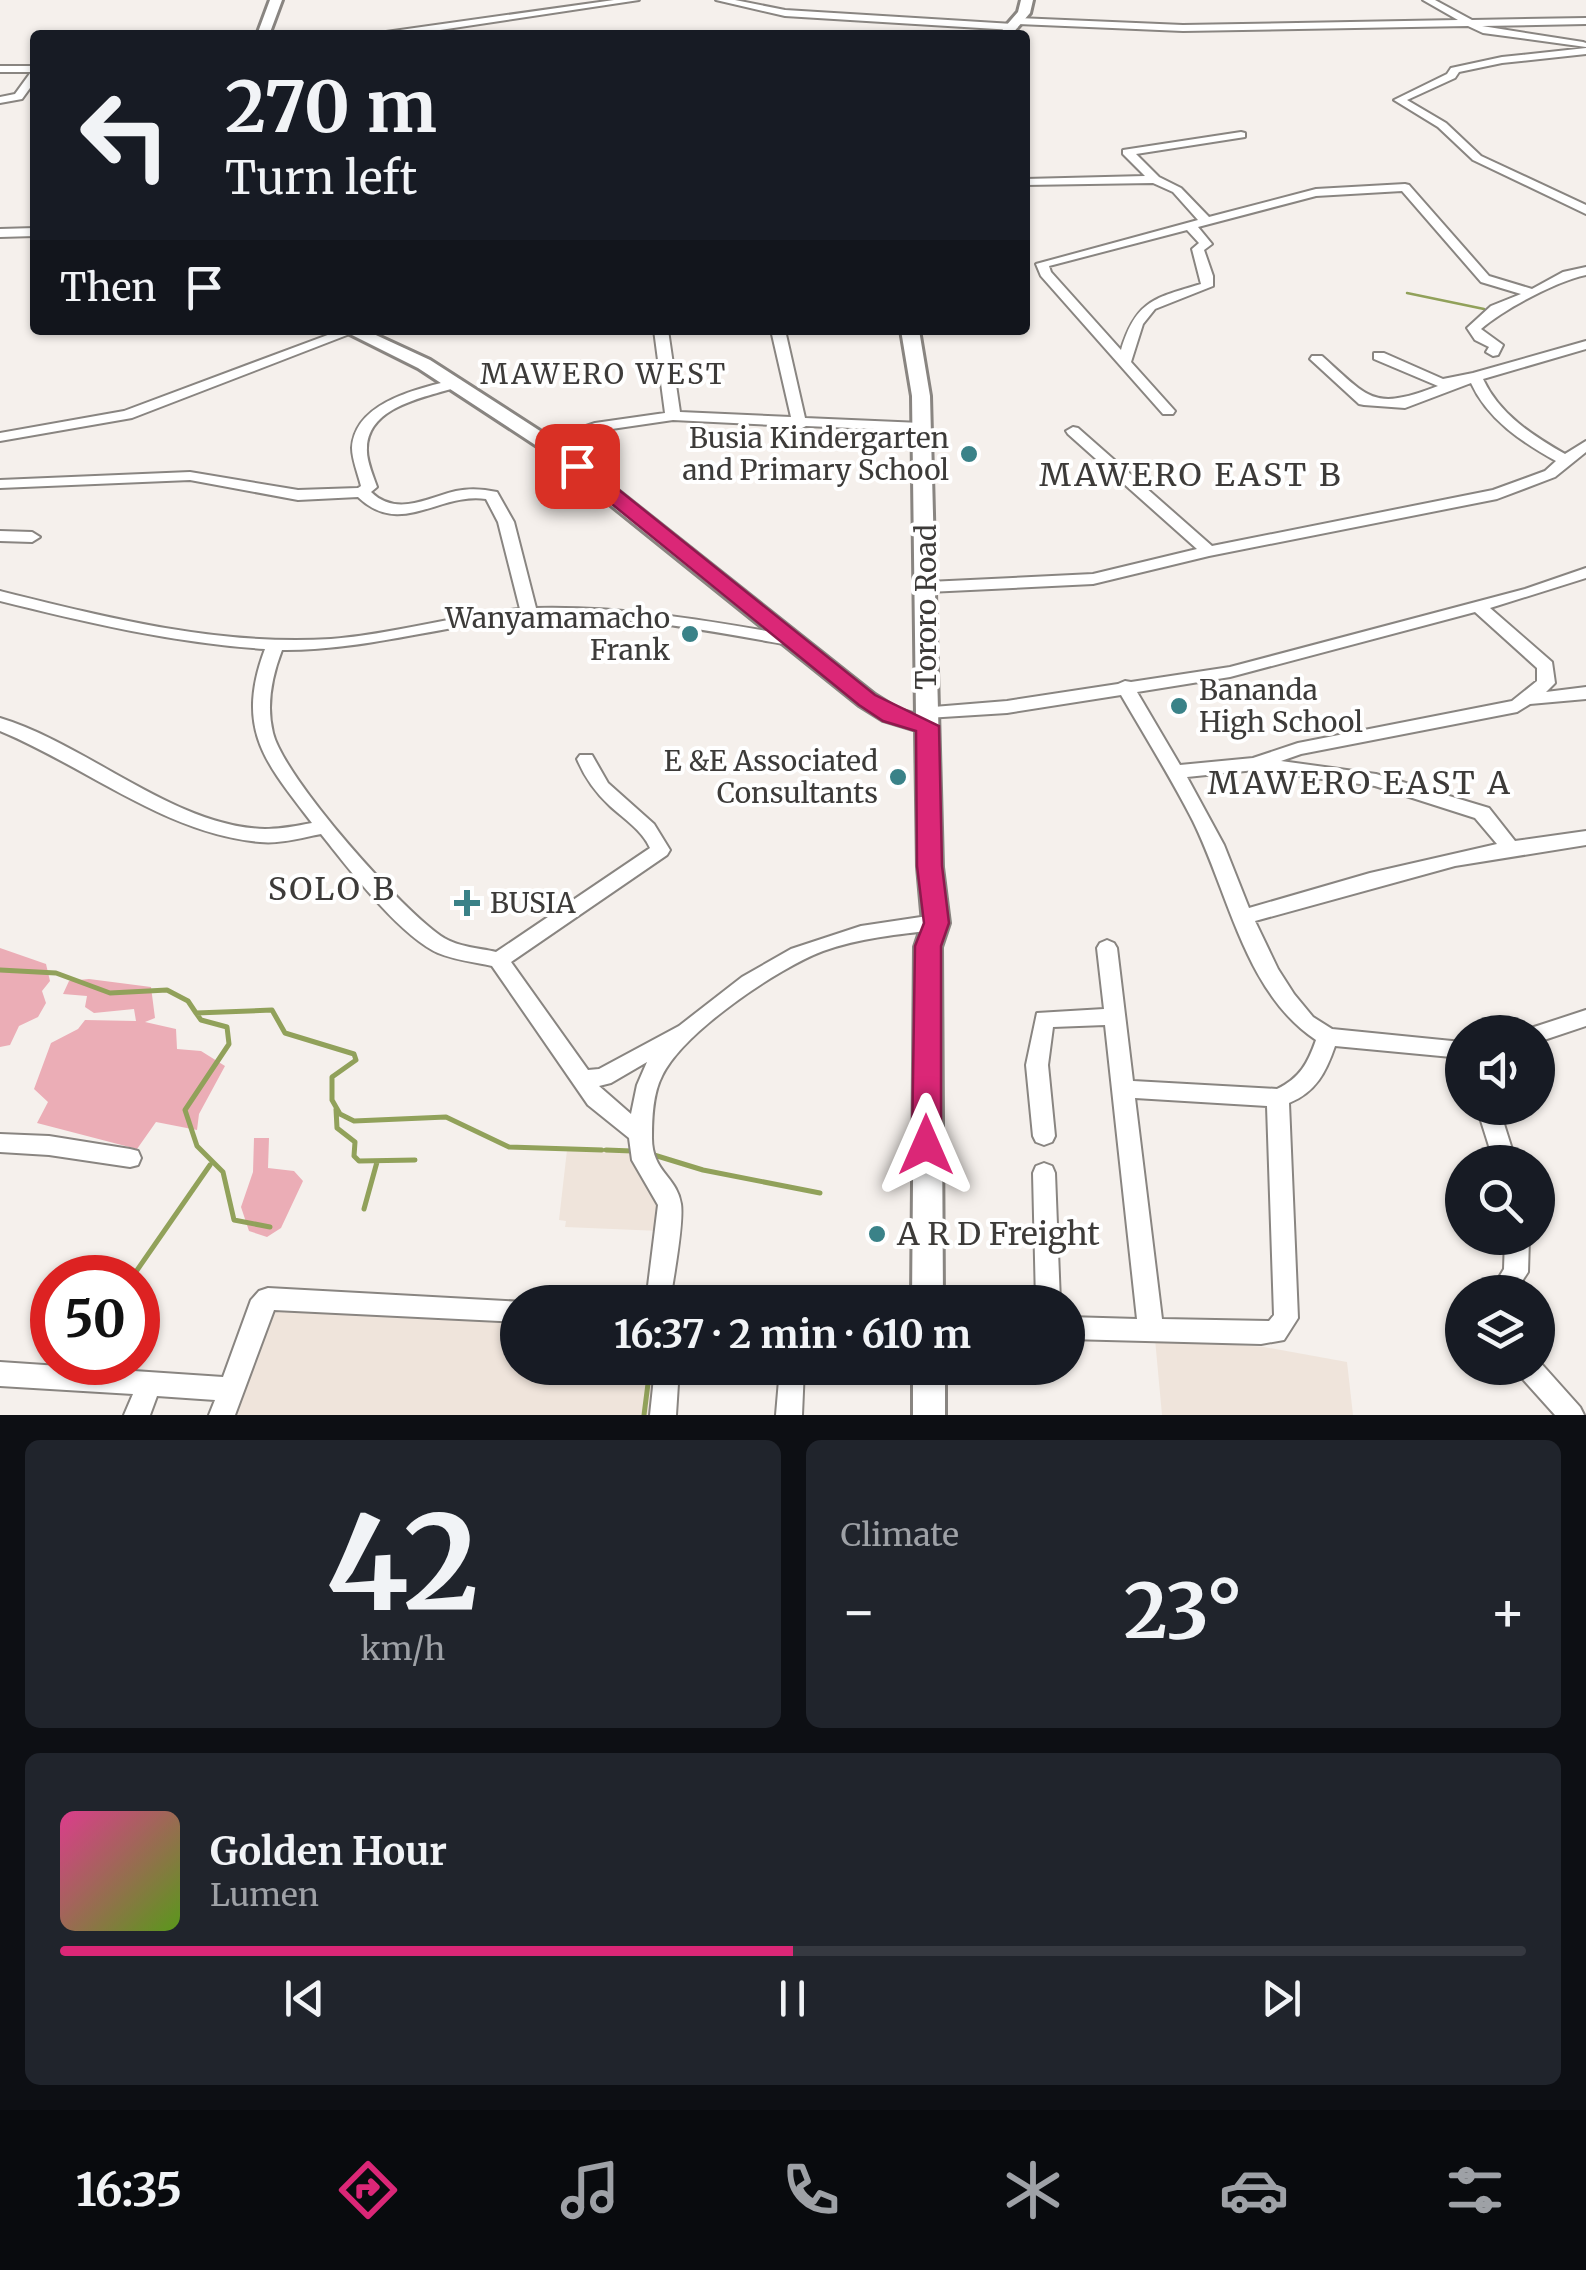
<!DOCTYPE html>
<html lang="en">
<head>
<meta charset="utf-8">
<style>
	body { margin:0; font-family:Merriweather,serif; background:#20242c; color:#f1f3f6; height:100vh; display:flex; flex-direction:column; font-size:38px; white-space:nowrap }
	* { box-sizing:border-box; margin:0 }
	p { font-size:32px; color:#9ea1a6 }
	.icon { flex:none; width:55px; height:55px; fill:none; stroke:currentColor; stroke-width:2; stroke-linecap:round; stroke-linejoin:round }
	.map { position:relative; height:1415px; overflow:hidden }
	.sheet { display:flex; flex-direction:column; gap:25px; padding:25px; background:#0d0f14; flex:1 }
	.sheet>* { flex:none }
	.hud { position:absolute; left:30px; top:30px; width:1000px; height:305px; border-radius:10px; box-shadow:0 2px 8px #0004; background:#171b24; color:#f1f3f6; overflow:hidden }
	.fabs { position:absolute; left:1445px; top:1015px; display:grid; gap:20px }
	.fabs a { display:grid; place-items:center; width:110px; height:110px; border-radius:50%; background:#171b24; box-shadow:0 2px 8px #0004; font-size:50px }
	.speed { position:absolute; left:30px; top:1255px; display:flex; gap:20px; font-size:50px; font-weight:700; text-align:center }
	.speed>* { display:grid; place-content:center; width:130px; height:130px; border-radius:50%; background:#171b24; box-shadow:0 2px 8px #0004; line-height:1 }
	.speed .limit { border:15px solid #d22; background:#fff; color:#111 }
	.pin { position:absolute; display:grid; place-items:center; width:85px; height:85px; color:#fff; margin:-42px; border-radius:20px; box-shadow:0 5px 15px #0006 }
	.me { position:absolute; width:110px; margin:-55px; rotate:0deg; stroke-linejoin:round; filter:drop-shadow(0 0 8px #0008) }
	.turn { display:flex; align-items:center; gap:35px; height:210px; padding:0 30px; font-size:45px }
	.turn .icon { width:130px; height:130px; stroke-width:2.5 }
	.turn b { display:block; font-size:70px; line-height:85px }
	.then { display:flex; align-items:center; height:95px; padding:0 30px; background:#0003; gap:20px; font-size:38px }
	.big { font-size:75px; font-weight:700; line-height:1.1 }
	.sheet .widget { flex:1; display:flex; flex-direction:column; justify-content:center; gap:15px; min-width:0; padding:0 35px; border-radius:15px; background:#20242c }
	.sheet .dial { align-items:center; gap:0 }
	.dial b { font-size:130px; line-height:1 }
	.song { display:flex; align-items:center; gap:30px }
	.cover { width:120px; height:120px; border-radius:15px; background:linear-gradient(135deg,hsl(330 70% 55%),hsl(90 70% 35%)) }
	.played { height:10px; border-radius:5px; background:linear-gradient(90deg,#db2777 50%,#363941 50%) }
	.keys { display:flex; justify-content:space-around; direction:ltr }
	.heat { display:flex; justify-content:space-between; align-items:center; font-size:55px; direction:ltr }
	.sheet .tiles { flex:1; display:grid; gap:25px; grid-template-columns:1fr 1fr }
	.widget:last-child { grid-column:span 2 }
	.trip { position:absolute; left:500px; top:1285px; width:585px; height:100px; border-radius:50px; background:#171b24; box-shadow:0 2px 8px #0004; font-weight:700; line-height:100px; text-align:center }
	.menu { display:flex; height:160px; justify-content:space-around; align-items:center; background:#090b0e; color:#9ea1a6 }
	.menu .icon { width:70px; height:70px }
	.menu .current { color:#db2777 }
	.menu b { font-size:45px; color:#f1f3f6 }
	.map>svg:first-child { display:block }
	.built { fill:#efe4db }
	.green { fill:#ebadb6 }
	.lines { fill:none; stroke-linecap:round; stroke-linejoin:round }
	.stream-far1 { stroke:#91a15a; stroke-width:2.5 }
	.stream { stroke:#91a15a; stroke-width:5 }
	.minor-casing { stroke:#898581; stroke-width:4 }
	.major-casing { stroke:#898581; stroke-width:6 }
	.minor { fill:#fff; fill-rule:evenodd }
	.major { fill:#fff; fill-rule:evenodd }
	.route { fill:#db2777; stroke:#8e194d; stroke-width:2.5 }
	.poi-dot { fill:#3a8288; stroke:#fff; stroke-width:4 }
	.labels { text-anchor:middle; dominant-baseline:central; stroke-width:8; stroke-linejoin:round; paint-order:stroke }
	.far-quarter-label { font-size:28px; letter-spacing:2.5px; fill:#3d3b39; stroke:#fff }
	.poi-label { font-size:28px; fill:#3d3b39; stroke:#fff; text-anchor:end }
	.street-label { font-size:28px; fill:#3d3b39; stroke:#fff }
	.quarter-label { font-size:32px; letter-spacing:2.5px; fill:#3d3b39; stroke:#fff }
	.near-poi-label { font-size:32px; fill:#3d3b39; stroke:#fff; text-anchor:start }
</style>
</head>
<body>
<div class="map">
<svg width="1586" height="1415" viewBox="0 0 1586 1415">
	<rect width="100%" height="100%" fill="#f5f0ec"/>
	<!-- built -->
	<path class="built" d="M 567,1150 L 634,1151 L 663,1199 L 660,1231 L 565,1227 L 566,1221 L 559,1220 Z
		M 272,1304 L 517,1319 L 518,1368 L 657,1368 L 651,1415 L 228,1415 Z
		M 1155,1339 L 1264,1347 L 1347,1362 L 1353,1415 L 1162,1415 Z"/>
	<!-- green -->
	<path class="green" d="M 0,948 L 46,964 L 50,981 L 42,991 L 46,1003 L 38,1017 L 19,1026 L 10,1045 L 0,1047 Z
		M 89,979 L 151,987 L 155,1018 L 145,1022 L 176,1029 L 177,1049 L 201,1051 L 225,1066 L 199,1114 L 197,1130 L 156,1122 L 137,1149 L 37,1123 L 48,1102 L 34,1089 L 51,1043 L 78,1029 L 85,1020 L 136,1021 L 134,1009 L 94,1013 L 85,1007 L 87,996 L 63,994 L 69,981 Z
		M 254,1138 L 269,1138 L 268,1168 L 294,1171 L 303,1181 L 281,1228 L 267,1237 L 249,1231 L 241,1207 L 253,1172 Z"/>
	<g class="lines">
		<!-- stream-far1 -->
		<path class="stream-far1" d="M 1407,293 L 1484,309"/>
		<!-- stream -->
		<path class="stream" d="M 0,970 L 56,973 L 110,993 L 167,990 L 188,1001 L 196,1013 L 272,1010 L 285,1033 L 354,1054 L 356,1060 L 332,1077 L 332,1100 L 340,1114 L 354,1121 L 446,1117 L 509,1147 L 602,1150
			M 196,1013 L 201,1020 L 227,1027 L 229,1044 L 185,1110 L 197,1146 L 223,1172 L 234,1220 L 270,1227
			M 336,1109 L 337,1128 L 355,1142 L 354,1156 L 359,1161 L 415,1160
			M 606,1150 L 632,1151
			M 654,1155 L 703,1170 L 820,1193
			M 364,1209 L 377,1162
			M 133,1276 L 210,1165
			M 644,1415 L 650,1368"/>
		<!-- minor casing -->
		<g class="minor-casing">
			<path id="minor" d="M 614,0 L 639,0 L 407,35 L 381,35 L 386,32 Z
				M 716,0 L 735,0 L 785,10 L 1013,24 L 1018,27 L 1013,30 L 785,16 Z
				M 1423,0 L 1435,0 L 1472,20 L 1586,18 L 1586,24 L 1482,26 L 1583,42 L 1586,43 L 1586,47 L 1483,33 L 1468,26 L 1183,31 L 1018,24 L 1013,21 L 1018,18 L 1183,25 L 1458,20 Z
				M 1586,48 L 1586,54 L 1502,63 L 1459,72 L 1455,78 L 1407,100 L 1446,123 L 1481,156 L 1586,205 L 1586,214 L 1473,160 L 1438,127 L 1394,100 L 1447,74 L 1451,68 L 1502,57 Z
				M 0,66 L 35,66 L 35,81 L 22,99 L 0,103 L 0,97 L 15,94 L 31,72 L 0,72 Z
				M 1241,132 L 1245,133 L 1245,137 L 1136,154 L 1159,177 L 1181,188 L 1209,217 L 1316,189 L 1405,184 L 1409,185 L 1489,276 L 1532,289 L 1563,272 L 1586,267 L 1586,275 C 1557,281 1504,309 1481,329 L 1503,345 L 1498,355 L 1493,356 L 1486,352 L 1489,347 L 1475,340 L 1467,328 L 1491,306 L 1521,294 L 1481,282 L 1402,191 L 1316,196 L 1198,227 L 1212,244 L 1204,250 L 1213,276 L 1213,286 L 1155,309 L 1143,324 L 1131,362 L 1175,411 L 1173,414 L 1163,414 L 1041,276 L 1036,264 L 1198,220 L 1173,192 L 1153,183 L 1025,185 L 1025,179 L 1145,176 L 1123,154 L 1123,150 ZM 1187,230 L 1199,243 L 1192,249 L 1201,284 C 1155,298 1136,300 1121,350 L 1051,272 L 1049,266 Z
				M 35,228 L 35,236 L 0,237 L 0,229 Z
				M 341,330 L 360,330 L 132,418 L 0,441 L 0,433 L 124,411 Z
				M 654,330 L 668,330 L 680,412 L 791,417 L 771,330 L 785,330 L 805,418 L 921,423 L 928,427 L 921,431 L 806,426 L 800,429 L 793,426 L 673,420 L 598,431 L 552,447 L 542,447 L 542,441 L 595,423 L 665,413 Z
				M 1586,341 L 1586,349 L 1483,379 C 1500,415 1532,435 1565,454 L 1586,441 L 1586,452 L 1555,477 L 1497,499 L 1209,556 L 1093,584 L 928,592 L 920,587 L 928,582 L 1093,574 L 1197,549 L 1068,434 L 1066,431 L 1073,427 L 1078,428 L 1212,546 L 1493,490 L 1545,471 L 1556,461 C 1522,442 1488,420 1471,383 L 1405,408 L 1364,405 L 1359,404 L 1310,359 L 1312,356 L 1322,356 C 1370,399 1373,411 1438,386 L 1374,359 L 1374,353 L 1384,353 L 1443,379 L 1473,373 Z
				M 456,379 L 461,380 L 461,386 C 428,397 368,405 367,448 C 366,460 373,475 377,487 L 371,492 C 397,517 426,498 456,491 C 471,488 483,489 497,492 L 514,522 L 536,608 C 622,606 705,620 789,635 L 797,640 L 789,645 C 704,630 618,613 532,618 C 447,623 367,651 282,650 C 272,676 266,705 273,733 C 284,778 403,912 444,938 C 459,947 479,948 496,952 L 650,848 C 642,830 624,819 610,806 C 595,792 585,778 577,759 L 580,755 L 592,755 L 608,783 L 654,824 L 670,850 L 667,855 L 511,962 L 588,1070 L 599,1069 L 679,1026 L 742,977 L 791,949 L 861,926 L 921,917 L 943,918 L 946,923 L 943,928 L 936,930 C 899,934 859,938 823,951 C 778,968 683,1032 662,1076 C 653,1093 652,1117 652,1136 C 651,1172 677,1176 681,1204 C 684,1224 673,1280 670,1302 L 646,1302 L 658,1205 L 632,1160 L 629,1138 L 588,1105 L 492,966 C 474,962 455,960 438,953 C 399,935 348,868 321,834 C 301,838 280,844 260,842 C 166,834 85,766 0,731 L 0,718 C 87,744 174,827 265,829 C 281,829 296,826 312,823 C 265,762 235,729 265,649 C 175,643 88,623 0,601 L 0,591 C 108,618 219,646 331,639 C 395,634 456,615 520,609 L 498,522 L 486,499 C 439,492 401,538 358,497 L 298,500 L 190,480 L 0,488 L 0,480 L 190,472 L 298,490 L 358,488 L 361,486 C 358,474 352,459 352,448 C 355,401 419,389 456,379 ZM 647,1062 L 637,1085 L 631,1114 L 599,1086 L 611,1083 Z
				M 0,531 L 32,532 L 40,537 L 32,542 L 0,541 Z
				M 1586,568 L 1586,578 L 1490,608 L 1552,662 L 1555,683 L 1546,692 L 1586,687 L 1586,699 L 1530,704 L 1517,712 L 1301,754 L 1281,761 L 1376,774 L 1489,808 L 1515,841 L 1586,831 L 1586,845 L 1455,866 L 1255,921 L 1278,969 L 1294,994 L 1313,1017 L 1332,1029 L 1462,1042 L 1462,1058 L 1335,1046 C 1326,1072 1316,1092 1289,1103 L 1298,1318 L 1284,1340 L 1261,1344 L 1068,1339 L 1068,1317 L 1137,1319 L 1105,1025 L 1053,1027 L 1048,1065 L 1055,1136 L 1052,1142 L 1044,1145 L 1036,1142 L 1033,1136 L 1026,1065 L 1037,1013 L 1104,1009 L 1097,948 L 1100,943 L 1107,940 L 1114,943 L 1117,948 L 1133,1081 L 1277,1089 C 1300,1078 1308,1063 1316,1040 C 1245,993 1229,894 1193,821 C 1171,778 1146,738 1121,695 L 1007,713 L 927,718 L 921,716 L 918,712 L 921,708 L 1007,701 L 1118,684 L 1125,681 L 1131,682 L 1230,667 L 1525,589 ZM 1475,612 L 1537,668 L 1537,681 L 1512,701 L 1298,743 L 1253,758 L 1180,765 L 1137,692 L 1230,677 ZM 1255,770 L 1375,786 L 1475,818 L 1497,844 L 1370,873 L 1249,908 L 1224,845 L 1187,777 ZM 1135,1098 L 1267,1106 L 1274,1315 L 1269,1321 L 1162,1319 Z
				M 1586,1010 L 1586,1026 L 1538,1042 L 1538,1032 L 1528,1032 L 1531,1028 Z
				M 1477,1108 L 1499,1108 L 1516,1162 L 1494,1162 Z
				M 0,1134 L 49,1136 L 130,1149 L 138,1151 L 141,1158 L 138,1165 L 130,1167 L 49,1155 L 0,1152 Z
				M 1044,1163 L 1052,1166 L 1055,1173 L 1060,1302 L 1036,1302 L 1033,1173 L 1036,1166 Z
				M 1505,1238 L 1529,1238 L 1528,1272 L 1515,1292 L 1490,1292 L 1504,1269 Z
				M 268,1288 L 524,1302 L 518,1302 L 518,1322 L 274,1310 L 235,1415 L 209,1415 L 215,1400 L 157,1396 L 150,1415 L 124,1415 L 133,1394 L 0,1386 L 0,1362 L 223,1377 L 251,1300 L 259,1291 Z
				M 1538,1360 L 1580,1407 L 1584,1415 L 1555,1415 L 1520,1376 L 1517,1368 L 1538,1368 Z
				M 655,1368 L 679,1368 L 676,1415 L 650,1415 Z
				M 780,1368 L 804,1368 L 802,1415 L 776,1415 Z"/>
		</g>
		<!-- major casing -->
		<g class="major-casing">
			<path id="major" d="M 270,0 L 282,0 L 269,35 L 257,35 Z
				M 1021,0 L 1033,0 L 1030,13 L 1011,35 L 998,35 L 1018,12 Z
				M 342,330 L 365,330 L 430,360 L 554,440 L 875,695 L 899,710 L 916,715 L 912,396 L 901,330 L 919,330 L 930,396 L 942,867 L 949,923 L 941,947 L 943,1302 L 912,1302 L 915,947 L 923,923 L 918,867 L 916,730 L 883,720 L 859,705 L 540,448 L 418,368 Z
				M 913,1368 L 945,1368 L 945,1415 L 913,1415 Z"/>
		</g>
		<!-- minor -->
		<use href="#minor" class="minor"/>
		<!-- major -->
		<use href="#major" class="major"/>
	</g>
	<!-- route -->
	<path class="route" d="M 570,462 L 584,462 L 875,695 L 939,726 L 942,866 L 949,923 L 941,946 L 941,1145 L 937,1154 L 926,1157 L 916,1154 L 912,1145 L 915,946 L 924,923 L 917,866 L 916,731 L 883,721 L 859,705 L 570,470 Z"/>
	<!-- markers -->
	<g class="poi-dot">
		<circle cx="969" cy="454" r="10"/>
		<circle cx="690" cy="634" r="10"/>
		<circle cx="1179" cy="706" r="10"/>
		<circle cx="898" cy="777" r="10"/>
		<path d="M462 888h10v10h10v10h-10v10h-10v-10h-10v-10h10z"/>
		<circle cx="877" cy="1234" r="10"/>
	</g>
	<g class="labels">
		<!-- far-quarter labels -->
		<g class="far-quarter-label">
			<text x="604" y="374">MAWERO WEST</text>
		</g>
		<!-- poi labels -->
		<g class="poi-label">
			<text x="949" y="438">Busia Kindergarten<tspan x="949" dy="32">and Primary School</tspan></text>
			<text x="670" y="618">Wanyamamacho<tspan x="670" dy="32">Frank</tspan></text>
			<text x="1199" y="690" text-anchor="start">Bananda<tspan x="1199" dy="32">High School</tspan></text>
			<text x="878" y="761">E &amp;E Associated<tspan x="878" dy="32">Consultants</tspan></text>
			<text x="490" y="903" text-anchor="start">BUSIA</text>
		</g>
		<!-- street labels -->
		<g class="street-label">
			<text transform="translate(926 607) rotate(-90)">Tororo Road</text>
		</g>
		<!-- quarter labels -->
		<g class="quarter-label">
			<text x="1191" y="475">MAWERO EAST B</text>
			<text x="1360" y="783">MAWERO EAST A</text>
			<text x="332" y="889">SOLO B</text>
		</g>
		<!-- near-poi labels -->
		<g class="near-poi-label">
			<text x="897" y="1234">A R D Freight</text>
		</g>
	</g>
</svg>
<div class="fabs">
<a><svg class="icon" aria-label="sound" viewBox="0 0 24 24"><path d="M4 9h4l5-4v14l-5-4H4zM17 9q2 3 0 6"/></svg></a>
<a><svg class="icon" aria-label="search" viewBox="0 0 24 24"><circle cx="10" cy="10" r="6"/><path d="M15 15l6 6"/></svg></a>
<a><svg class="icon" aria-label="layers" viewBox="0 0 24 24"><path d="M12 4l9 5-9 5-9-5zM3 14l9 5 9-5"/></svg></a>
</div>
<div class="speed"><div class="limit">50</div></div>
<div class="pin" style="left:577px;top:466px;background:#d93025"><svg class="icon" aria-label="arrive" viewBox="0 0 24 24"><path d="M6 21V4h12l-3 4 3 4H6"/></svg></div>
<svg class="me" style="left:926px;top:1145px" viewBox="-20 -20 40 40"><path d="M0-17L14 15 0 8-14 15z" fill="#db2777" stroke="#fff" stroke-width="4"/></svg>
<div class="trip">16:37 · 2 min · 610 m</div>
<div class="hud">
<div class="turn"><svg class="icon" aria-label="left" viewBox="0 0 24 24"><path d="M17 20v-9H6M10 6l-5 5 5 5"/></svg><div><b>270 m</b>Turn left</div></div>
<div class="then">Then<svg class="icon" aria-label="arrive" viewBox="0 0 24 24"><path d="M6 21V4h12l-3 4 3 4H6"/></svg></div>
</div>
</div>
<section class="sheet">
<div class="tiles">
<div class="widget dial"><b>42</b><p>km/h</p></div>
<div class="widget"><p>Climate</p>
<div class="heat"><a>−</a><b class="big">23°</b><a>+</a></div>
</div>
<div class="widget">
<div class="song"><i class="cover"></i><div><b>Golden Hour</b><p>Lumen</p></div></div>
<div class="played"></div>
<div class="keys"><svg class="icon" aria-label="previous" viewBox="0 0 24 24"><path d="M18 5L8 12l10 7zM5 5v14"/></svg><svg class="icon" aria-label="pause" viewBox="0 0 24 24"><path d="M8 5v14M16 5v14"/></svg><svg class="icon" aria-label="next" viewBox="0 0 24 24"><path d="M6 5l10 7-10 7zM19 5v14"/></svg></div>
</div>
</div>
</section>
<nav class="menu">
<b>16:35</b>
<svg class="icon current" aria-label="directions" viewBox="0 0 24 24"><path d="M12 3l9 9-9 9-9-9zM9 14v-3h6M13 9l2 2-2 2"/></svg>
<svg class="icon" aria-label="music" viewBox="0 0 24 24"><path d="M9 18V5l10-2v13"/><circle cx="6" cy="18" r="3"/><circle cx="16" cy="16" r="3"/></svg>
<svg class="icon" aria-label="phone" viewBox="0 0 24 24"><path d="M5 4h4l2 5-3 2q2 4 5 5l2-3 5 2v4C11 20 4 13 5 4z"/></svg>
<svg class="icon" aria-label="climate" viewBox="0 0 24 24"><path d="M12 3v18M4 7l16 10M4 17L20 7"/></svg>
<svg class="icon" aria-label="car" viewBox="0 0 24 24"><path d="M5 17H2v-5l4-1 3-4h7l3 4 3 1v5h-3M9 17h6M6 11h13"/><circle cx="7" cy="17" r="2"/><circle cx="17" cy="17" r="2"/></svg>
<svg class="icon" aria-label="filters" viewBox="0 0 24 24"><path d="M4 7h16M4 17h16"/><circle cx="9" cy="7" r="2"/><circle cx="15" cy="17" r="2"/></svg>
</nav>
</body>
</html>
